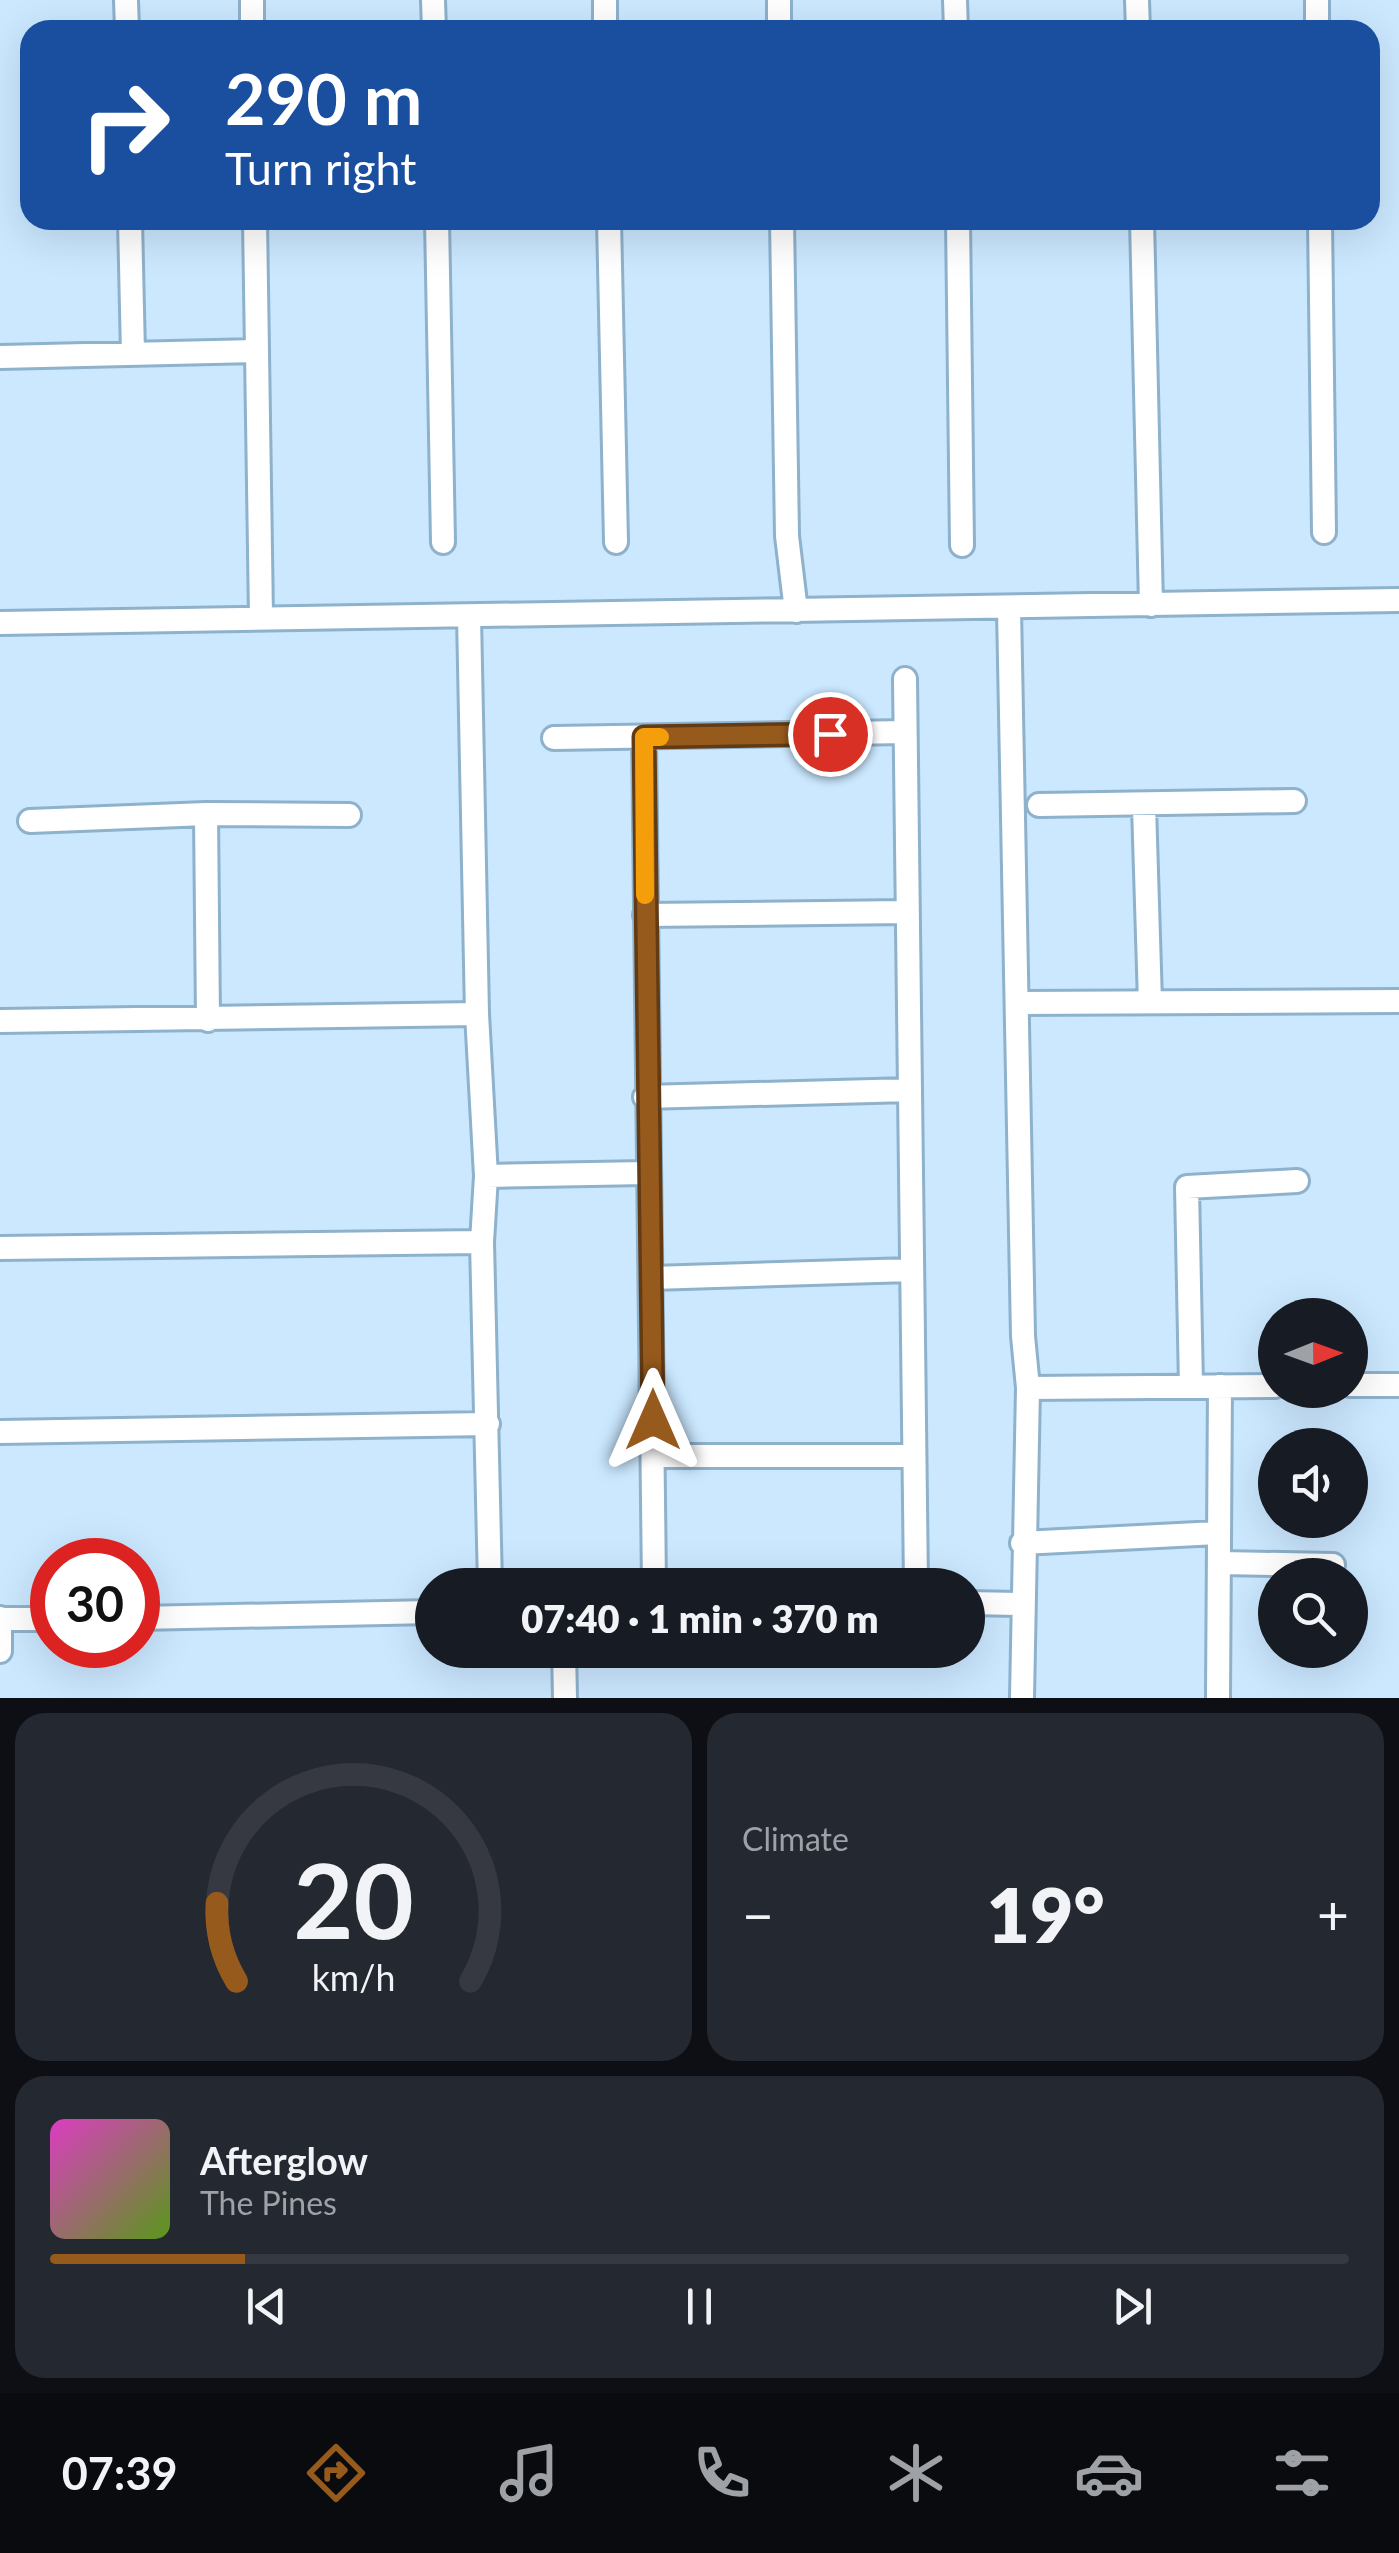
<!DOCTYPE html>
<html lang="en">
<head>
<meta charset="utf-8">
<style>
	body { margin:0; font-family:Lato,sans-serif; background:#242831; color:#f1f3f6; height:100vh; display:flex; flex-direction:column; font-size:38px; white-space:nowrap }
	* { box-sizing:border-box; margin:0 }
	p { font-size:32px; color:#9ea1a6 }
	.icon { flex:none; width:55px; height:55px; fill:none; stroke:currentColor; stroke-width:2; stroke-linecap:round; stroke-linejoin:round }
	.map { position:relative; height:1698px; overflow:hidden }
	.sheet { display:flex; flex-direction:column; gap:15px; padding:15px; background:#0d0f14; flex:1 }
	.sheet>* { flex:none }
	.banner { position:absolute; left:20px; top:20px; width:1360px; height:210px; border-radius:30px; box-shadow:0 10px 40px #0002; background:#1a4fa0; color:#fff; overflow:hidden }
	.needle { width:65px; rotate:89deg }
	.buttons { position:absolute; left:1258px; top:1298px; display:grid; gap:20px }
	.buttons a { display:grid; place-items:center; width:110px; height:110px; border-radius:50%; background:#171b24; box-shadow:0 10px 40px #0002; font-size:50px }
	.speed { position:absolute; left:30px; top:1538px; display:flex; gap:20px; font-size:50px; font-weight:700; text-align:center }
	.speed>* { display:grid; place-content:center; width:130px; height:130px; border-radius:50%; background:#171b24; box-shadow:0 10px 40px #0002; line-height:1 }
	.speed .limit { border:15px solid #d22; background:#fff; color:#111 }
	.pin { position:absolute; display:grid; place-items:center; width:85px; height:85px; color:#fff; margin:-42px; border:5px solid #fff; border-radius:50%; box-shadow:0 2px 10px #0007 }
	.me { position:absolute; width:110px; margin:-55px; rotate:0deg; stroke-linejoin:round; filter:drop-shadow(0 0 8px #0008) }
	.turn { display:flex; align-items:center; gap:35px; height:210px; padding:0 40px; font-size:45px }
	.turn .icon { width:130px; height:130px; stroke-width:2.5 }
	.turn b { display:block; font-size:70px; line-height:85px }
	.big { font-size:75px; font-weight:800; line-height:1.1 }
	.sheet .tile { flex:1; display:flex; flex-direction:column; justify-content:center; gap:15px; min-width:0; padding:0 35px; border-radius:30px; background:#242831 }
	.sheet .dial { align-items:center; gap:0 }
	.dial svg { height:260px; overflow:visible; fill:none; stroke:#363941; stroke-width:7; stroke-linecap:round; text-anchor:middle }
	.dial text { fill:#f1f3f6; stroke:none }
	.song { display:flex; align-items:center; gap:30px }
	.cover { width:120px; height:120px; border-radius:15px; background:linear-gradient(135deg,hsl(310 70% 55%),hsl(90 70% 35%)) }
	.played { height:10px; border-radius:5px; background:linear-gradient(90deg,#975a1d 15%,#363941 15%) }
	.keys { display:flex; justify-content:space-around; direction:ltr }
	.heat { display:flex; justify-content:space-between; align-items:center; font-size:55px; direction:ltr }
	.sheet .tiles { flex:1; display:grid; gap:15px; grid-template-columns:1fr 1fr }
	.tile:last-child { grid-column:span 2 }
	.trip { position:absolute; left:415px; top:1568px; width:570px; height:100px; border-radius:50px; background:#171b24; box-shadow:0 10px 40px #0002; font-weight:800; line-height:100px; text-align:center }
	.dock { display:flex; height:160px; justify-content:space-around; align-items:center; background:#090b0e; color:#9ea1a6 }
	.dock .icon { width:70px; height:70px }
	.dock .current { color:#975a1d }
	.dock b { font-size:45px; color:#f1f3f6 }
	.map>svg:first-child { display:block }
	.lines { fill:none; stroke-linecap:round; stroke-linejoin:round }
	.minor-casing { stroke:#8eb1cc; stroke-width:28 }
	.minor { stroke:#fff; stroke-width:22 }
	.route-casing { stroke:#623a13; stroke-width:25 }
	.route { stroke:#975a1d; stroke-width:18 }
	.slow { stroke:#f59e0b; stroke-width:18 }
</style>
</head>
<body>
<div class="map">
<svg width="1399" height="1698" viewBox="0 0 1399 1698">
	<rect width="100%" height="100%" fill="#cbe8ff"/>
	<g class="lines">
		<!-- minor casing -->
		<g class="minor-casing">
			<path id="minor" d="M 126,0 L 127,30
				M 252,0 L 252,30
				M 433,0 L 434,30
				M 605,0 L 605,30
				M 779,0 L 779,30
				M 955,0 L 956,30
				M 1137,0 L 1138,30
				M 1317,0 L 1317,30
				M 130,220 L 133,354
				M 255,220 L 261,617
				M 437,220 L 443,542
				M 609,220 L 616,542
				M 782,220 L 787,536 L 796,611
				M 958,220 L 962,545
				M 1142,220 L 1151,605
				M 1320,220 L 1324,532
				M 0,357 L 257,351
				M 1009,609 L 1023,1336 L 1028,1388 L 1022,1698
				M 469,616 L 477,1014 L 486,1176 L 482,1242 L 490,1585
				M 0,623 L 1399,600
				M 905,679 L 916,1585
				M 644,737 L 654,1585
				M 554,738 L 905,732
				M 1039,805 L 1294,801
				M 1144,806 L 1150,1002
				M 206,814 L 208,1020
				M 30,821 L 206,814 L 349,815
				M 645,915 L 906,912
				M 1018,1003 L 1399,1001
				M 0,1021 L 477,1014
				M 645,1097 L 910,1090
				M 486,1176 L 646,1173
				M 0,1248 L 482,1242
				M 652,1278 L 910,1270
				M 1350,1385 L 1399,1385
				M 1191,1386 L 1187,1187 L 1297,1181
				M 1028,1388 L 1275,1386
				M 0,1432 L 488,1424
				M 653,1456 L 914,1456
				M 1022,1543 L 1217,1533
				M 1221,1563 L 1333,1565
				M 968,1603 L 1021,1604
				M 0,1618 L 0,1651
				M 138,1618 L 432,1612
				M 0,1619 L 52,1619
				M 564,1650 L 565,1698
				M 1218,1698 L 1220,1386"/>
		</g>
		<!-- minor -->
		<use href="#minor" class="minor"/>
	</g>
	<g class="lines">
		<!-- route casing -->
		<g class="route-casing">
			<path id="route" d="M 653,1420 L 644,737 L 830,734"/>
		</g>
		<!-- route -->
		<use href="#route" class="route"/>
		<!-- slow -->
		<path class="slow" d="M 645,895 L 644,737 L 660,737"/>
	</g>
</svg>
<div class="buttons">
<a><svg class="needle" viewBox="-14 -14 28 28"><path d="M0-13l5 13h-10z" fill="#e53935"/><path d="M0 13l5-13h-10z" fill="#9ea1a6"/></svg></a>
<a><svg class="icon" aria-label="sound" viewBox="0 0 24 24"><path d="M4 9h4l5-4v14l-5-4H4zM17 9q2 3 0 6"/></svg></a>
<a><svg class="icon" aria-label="search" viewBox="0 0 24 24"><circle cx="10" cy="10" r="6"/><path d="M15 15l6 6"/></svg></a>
</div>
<div class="speed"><div class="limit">30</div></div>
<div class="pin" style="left:830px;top:734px;background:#d93025"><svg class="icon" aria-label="arrive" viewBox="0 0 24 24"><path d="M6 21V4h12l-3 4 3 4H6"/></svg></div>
<svg class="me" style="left:653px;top:1420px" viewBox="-20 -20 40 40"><path d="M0-17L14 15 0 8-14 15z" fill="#975a1d" stroke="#fff" stroke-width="4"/></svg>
<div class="trip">07:40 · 1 min · 370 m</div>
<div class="banner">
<div class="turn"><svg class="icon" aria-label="right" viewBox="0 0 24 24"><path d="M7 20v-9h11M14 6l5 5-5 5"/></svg><div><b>290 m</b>Turn right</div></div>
</div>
</div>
<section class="sheet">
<div class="tiles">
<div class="tile dial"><svg viewBox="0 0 100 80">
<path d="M14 69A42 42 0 1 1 86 69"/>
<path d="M14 69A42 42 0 0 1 8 45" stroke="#975a1d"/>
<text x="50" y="56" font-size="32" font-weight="700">20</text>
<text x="50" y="72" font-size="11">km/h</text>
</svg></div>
<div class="tile"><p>Climate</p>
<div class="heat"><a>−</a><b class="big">19°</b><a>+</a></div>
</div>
<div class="tile">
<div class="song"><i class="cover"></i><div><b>Afterglow</b><p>The Pines</p></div></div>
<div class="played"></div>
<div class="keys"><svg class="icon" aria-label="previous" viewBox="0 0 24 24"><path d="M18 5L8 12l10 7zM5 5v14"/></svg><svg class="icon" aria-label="pause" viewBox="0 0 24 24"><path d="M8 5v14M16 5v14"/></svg><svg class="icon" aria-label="next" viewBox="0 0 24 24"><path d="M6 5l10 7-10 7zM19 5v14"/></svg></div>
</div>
</div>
</section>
<nav class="dock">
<b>07:39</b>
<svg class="icon current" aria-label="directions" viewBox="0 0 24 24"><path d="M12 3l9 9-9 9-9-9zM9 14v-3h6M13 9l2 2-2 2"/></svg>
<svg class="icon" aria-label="music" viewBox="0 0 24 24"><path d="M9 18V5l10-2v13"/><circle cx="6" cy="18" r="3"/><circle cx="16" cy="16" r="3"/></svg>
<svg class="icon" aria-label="phone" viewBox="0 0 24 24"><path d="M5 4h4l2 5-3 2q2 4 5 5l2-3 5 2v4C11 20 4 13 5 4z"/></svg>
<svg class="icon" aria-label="climate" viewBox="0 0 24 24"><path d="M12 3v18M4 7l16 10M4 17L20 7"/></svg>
<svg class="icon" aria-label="car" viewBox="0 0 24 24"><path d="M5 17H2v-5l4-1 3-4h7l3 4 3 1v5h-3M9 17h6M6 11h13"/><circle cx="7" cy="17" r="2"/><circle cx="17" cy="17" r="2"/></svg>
<svg class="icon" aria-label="filters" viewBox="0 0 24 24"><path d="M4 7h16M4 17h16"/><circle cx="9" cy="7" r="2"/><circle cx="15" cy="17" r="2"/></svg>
</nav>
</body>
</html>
